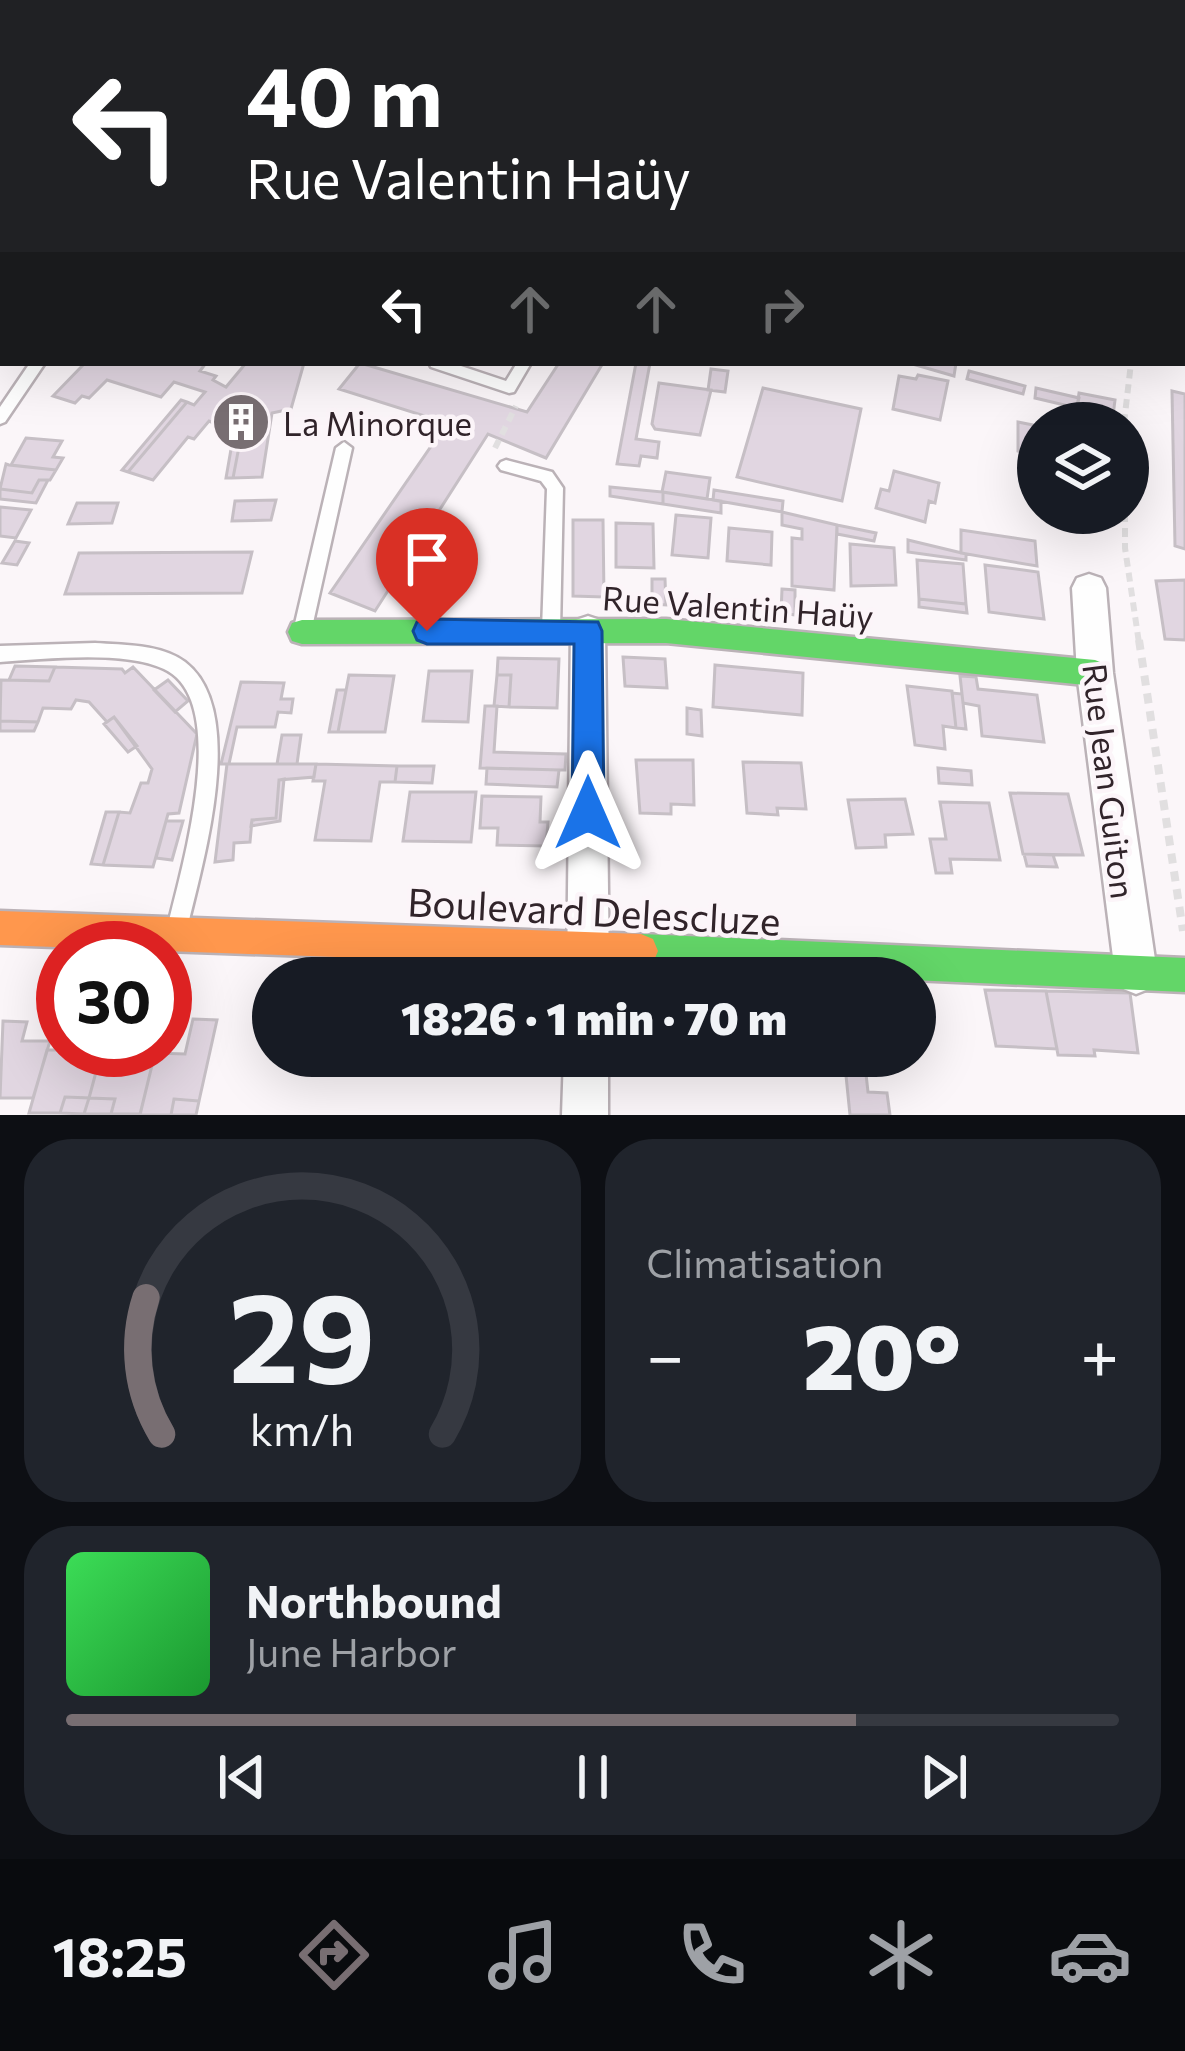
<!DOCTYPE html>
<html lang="fr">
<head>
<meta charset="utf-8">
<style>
	body { margin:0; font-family:Commissioner,sans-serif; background:#20242c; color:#f1f3f6; height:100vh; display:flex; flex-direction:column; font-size:45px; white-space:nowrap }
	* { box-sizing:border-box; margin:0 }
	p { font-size:39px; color:#9ea1a6 }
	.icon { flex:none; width:66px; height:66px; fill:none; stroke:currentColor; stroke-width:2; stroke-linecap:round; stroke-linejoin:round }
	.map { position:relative; height:1115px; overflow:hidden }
	.side { display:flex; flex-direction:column; gap:24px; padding:24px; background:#0d0f14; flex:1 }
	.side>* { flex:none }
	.guide { position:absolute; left:0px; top:0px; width:1185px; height:366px; box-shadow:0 12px 48px #0002; background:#202124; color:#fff; overflow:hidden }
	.controls { position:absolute; left:1017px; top:402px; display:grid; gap:24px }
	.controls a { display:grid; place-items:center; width:132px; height:132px; border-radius:50%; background:#171b24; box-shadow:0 12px 48px #0002; font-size:60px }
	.speed { position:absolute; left:36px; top:921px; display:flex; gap:24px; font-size:60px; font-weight:700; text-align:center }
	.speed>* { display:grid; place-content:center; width:156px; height:156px; border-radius:50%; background:#171b24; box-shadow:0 12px 48px #0002; line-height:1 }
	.speed .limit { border:18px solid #d22; background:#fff; color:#111 }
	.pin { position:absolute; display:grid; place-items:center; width:102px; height:102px; color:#fff; margin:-123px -51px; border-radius:50% 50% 50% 0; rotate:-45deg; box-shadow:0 0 12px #0007 }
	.pin .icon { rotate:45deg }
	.me { position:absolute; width:132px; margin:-66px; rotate:0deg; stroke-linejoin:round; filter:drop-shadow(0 0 9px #0008) }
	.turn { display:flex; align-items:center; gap:42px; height:252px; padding:0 48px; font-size:54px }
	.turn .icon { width:156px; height:156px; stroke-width:2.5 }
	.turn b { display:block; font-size:84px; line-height:102px }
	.lanes { display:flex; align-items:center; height:114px; padding:0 48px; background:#0003; justify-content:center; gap:60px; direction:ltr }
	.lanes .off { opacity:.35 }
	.big { font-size:90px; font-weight:800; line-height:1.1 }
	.side .widget { flex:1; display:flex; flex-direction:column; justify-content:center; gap:18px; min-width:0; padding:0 42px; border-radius:48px; background:#20242c }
	.side .dial { align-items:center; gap:0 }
	.dial svg { height:312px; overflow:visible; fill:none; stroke:#363941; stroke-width:7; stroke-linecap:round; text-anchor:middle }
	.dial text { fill:#f1f3f6; stroke:none }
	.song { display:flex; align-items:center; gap:36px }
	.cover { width:144px; height:144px; border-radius:18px; background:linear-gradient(135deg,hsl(130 70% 55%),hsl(130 70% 35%)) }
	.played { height:12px; border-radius:6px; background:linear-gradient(90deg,#786e72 75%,#363941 75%) }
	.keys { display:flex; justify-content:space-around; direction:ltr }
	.heat { display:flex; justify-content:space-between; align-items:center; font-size:66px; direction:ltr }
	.side .tiles { flex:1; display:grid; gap:24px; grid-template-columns:1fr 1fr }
	.widget:last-child { grid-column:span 2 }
	.trip { position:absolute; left:252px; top:957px; width:684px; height:120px; border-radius:60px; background:#171b24; box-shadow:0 12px 48px #0002; font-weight:800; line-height:120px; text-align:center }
	.dock { display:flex; height:192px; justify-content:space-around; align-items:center; background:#090b0e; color:#9ea1a6 }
	.dock .icon { width:84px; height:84px }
	.dock .on { color:#786e72 }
	.dock b { font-size:54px; color:#f1f3f6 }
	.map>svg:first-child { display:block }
	.building { fill:#e1d6e1; stroke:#c6bfc5; stroke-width:3 }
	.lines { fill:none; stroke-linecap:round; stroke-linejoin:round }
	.lane-casing { stroke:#bbb2b7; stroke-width:5 }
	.street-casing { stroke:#bbb2b7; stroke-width:5 }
	.fast-casing { stroke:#bbb2b7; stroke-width:5 }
	.slow-casing { stroke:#bbb2b7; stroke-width:5 }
	.path-far1 { stroke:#e1dfe0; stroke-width:6; stroke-dasharray:9 6; stroke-linecap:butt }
	.path { stroke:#e1dfe0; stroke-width:8; stroke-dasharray:10 8; stroke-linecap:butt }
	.lane { fill:#fefefe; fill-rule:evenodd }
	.street { fill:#fefefe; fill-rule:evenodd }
	.fast { fill:#63d668; fill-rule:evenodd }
	.slow { fill:#ff974d; fill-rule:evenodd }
	.route { fill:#1a73e8; stroke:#114b97; stroke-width:3 }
	.labels { text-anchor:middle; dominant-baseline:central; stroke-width:9; stroke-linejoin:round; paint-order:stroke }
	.poi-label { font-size:33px; fill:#31242a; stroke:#fcf5f9; text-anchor:start }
	.street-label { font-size:33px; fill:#31242a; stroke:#fcf5f9 }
	.near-street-label { font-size:39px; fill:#31242a; stroke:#fcf5f9 }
</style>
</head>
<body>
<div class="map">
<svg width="1185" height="1115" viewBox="0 0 1185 1115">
	<rect width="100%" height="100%" fill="#fbf6f9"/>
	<!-- building -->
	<path class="building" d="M 528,0 L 666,0 L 693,3 L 555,3 Z
		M 85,363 L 206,363 L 200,371 L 216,376 L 213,380 L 226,387 L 246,363 L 304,363 L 291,409 L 272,413 L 262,477 L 233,478 L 243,426 L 238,423 L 230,430 L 209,421 L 194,439 L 188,437 L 153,480 L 128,472 L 187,402 L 194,405 L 205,392 L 174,382 L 161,397 L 107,380 L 89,398 L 82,396 L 75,403 L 53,396 Z
		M 360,363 L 527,412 L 559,363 L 603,363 L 546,458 L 488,434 L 375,611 L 330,593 L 447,423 L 339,389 Z
		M 636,363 L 650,363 L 636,439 L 659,442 L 657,458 L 641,456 L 639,466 L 617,464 Z
		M 909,363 L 956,363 L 954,376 Z
		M 711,369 L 728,371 L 725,392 L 708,390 Z
		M 969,371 L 1025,386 L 1023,394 L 967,379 Z
		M 918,375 L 948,381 L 940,420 L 893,409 L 899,376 L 916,379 Z
		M 659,383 L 711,390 L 700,435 L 655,429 L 652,424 Z
		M 763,388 L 861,409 L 842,501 L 737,477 Z
		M 1036,388 L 1079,398 L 1077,408 L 1035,398 Z
		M 1172,391 L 1185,394 L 1185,549 L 1175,546 Z
		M 1079,393 L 1115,400 L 1113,416 L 1077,408 Z
		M 181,400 L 187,402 L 128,472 L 122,470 Z
		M 1018,422 L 1038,426 L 1038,456 L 1018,451 Z
		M 238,423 L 243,426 L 233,478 L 226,478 L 234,432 L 230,430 Z
		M 26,438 L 62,441 L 53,457 L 63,458 L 56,470 L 11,465 Z
		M 6,464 L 9,465 L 56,470 L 50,480 L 39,480 L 32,493 L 0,489 Z
		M 894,471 L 939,483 L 935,503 L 929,501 L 925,522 L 876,508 L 881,489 L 889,491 Z
		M 666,472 L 710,478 L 707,499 L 662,492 Z
		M 39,480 L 48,480 L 36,503 L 0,499 L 0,489 L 32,493 Z
		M 610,487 L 663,492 L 663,504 L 610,496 Z
		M 714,490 L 783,501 L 782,512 L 713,500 Z
		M 663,492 L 721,501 L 721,513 L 663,504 Z
		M 276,500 L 271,520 L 232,521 L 235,501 Z
		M 77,503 L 118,503 L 112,523 L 68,524 Z
		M 0,507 L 31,510 L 16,538 L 0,536 Z
		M 782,512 L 837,525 L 834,590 L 792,586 L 792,538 L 802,539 L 802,529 L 782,525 Z
		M 676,515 L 711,518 L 708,558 L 672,555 Z
		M 573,520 L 603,520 L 604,597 L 573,596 Z
		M 616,523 L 653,524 L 654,568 L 616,567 Z
		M 837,525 L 876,533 L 874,541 L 837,534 Z
		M 729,528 L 772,532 L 771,565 L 727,561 Z
		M 961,530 L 1035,541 L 1037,566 L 961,553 Z
		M 908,540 L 966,554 L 966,560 L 908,552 Z
		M 15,541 L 29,543 L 17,565 L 2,563 Z
		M 850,544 L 894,548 L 896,585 L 851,586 Z
		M 252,552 L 242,593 L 65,594 L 79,553 Z
		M 917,560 L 963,564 L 966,604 L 919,599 Z
		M 985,565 L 1038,572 L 1044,619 L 989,612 Z
		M 652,579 L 665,579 L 666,605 L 652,604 Z
		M 1185,580 L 1185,640 L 1165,639 L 1156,581 Z
		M 782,589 L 795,590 L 795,615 L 781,613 Z
		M 919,599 L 966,604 L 967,613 L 919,607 Z
		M 623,657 L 665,659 L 667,688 L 625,686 Z
		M 498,658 L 559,659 L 557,708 L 509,707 L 511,675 L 497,675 Z
		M 715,665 L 803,673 L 802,715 L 713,707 Z
		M 15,666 L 55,667 L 49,681 L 9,680 Z
		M 55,667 L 122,669 L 125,673 L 133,667 L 197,734 L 179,813 L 168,814 L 153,867 L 103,865 L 119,812 L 130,813 L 141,783 L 148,783 L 152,769 L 114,717 L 107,722 L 89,702 L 76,700 L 71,709 L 43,708 L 38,722 L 0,721 L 1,680 L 49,681 Z
		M 429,671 L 472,671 L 468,722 L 423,721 Z
		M 349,675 L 394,676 L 385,732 L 338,732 Z
		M 497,675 L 511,675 L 509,707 L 494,706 Z
		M 960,676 L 976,677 L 978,689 L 1037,695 L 1044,742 L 982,736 L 979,706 L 963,703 Z
		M 168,680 L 188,701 L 175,712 L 154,690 Z
		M 241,682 L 284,683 L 281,699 L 293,699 L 291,713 L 278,712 L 275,727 L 237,727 L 229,764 L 221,764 Z
		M 907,686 L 952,691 L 956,728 L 943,726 L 945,749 L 915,745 Z
		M 337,690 L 346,690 L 338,732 L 329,732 Z
		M 952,693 L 962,694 L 966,729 L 956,728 Z
		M 485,706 L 497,706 L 494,752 L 566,754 L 565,770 L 480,768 Z
		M 687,708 L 701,710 L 702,736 L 687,734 Z
		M 114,717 L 137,746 L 128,752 L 104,724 Z
		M 0,721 L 38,722 L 34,731 L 0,731 Z
		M 282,735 L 301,735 L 297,764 L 277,764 Z
		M 636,760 L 693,760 L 694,805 L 671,804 L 671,814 L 640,813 Z
		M 743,762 L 801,763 L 806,809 L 777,808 L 778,815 L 747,813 Z
		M 227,764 L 316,764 L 314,777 L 279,780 L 276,818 L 252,820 L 250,842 L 234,843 L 233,860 L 215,862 Z
		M 316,764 L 397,766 L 395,782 L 380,782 L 371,841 L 315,840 L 325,781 L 313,781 Z
		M 397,766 L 434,766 L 432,783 L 395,782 Z
		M 487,768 L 559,770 L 557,787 L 486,784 Z
		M 938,768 L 971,771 L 972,785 L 939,783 Z
		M 284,779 L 280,821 L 251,826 L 252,820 L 276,818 L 279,780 Z
		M 410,792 L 476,792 L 471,842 L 403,841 Z
		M 1010,793 L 1068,794 L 1083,855 L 1023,854 Z
		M 482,796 L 541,797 L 540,822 L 548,822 L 546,846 L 497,845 L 498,828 L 480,828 Z
		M 905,799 L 913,834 L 885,835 L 886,847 L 856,848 L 848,800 Z
		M 940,802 L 989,803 L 1000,860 L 950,859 L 952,873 L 936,873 L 930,839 L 946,839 Z
		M 106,812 L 119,812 L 103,865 L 91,864 Z
		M 166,821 L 183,821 L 172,860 L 156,858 Z
		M 1024,854 L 1053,855 L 1057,867 L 1027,866 Z
		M 985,990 L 1046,991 L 1057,1049 L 996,1046 Z
		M 1046,991 L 1130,993 L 1138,1053 L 1094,1050 L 1095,1056 L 1058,1055 Z
		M 193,1019 L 217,1020 L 199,1101 L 174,1099 L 171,1115 L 140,1115 L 155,1053 L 185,1054 Z
		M 3,1021 L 27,1022 L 22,1041 L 50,1041 L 33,1098 L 0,1098 Z
		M 47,1050 L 102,1050 L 89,1098 L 65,1097 L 60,1113 L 29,1113 Z
		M 102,1050 L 155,1053 L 140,1114 L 111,1114 L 115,1099 L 89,1098 Z
		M 844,1056 L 864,1056 L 868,1092 L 887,1093 L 890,1115 L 850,1115 Z
		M 65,1097 L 89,1098 L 84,1114 L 60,1113 Z
		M 89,1098 L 115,1099 L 111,1114 L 84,1114 Z
		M 174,1099 L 199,1101 L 196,1115 L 171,1115 Z"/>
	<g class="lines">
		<!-- lane casing -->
		<g class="lane-casing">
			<path id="lane" d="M 1185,12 L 1185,24 L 1182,25 L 1182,13 Z
				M 0,18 L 3,18 L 3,24 L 0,24 Z
				M 1182,87 L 1185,87 L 1185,93 L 1182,93 Z
				M 30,363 L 45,363 L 5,422 L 0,424 L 0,407 Z
				M 429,363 L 452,363 L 506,381 L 517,363 L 531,363 L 514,392 L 509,393 L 431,367 Z
				M 344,442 L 352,448 L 311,632 L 308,637 L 302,639 L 296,637 L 293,632 L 336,448 Z
				M 506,460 L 552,472 L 563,488 L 560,630 L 557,635 L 551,637 L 545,635 L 542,630 L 547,489 L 541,481 L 501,470 L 498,466 L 501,462 Z
				M 95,643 C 124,645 161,644 185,662 C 249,711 202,864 187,929 L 184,936 L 177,939 L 170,936 L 167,929 C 180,873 233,701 164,669 C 124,650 44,659 0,662 L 0,646 Z"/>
		</g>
		<!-- street casing -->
		<g class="street-casing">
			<path id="street" d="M 1185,209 L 1185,229 L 1182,230 L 1182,210 Z
				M 3,322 L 3,342 L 0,343 L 0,323 Z
				M 1089,574 L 1101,578 L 1106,588 L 1113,673 L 1157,973 L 1151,988 L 1136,994 L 1121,988 L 1115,973 L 1077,673 L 1072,588 L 1077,578 Z
				M 588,616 L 600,620 L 605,631 L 609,978 L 567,978 L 571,631 L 576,620 Z
				M 564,1056 L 608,1056 L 608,1115 L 562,1115 Z"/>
		</g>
		<!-- fast casing -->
		<g class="fast-casing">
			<path id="fast" d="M 1114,0 L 1133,0 L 1135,3 L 1116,3 Z
				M 1182,31 L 1185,32 L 1185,43 L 1182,43 Z
				M 0,188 L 3,188 L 0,201 Z
				M 1182,326 L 1185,327 L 1185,343 L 1182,342 Z
				M 666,619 L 1095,660 L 1105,664 L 1110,673 L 1105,682 L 1095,686 L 666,643 L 302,644 L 292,641 L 288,632 L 292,623 L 302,620 Z
				M 641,934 L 1185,958 L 1185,992 L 641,968 L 629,963 L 624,951 L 629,939 Z"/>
		</g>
		<!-- slow casing -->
		<g class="slow-casing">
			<path id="slow" d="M 0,911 L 641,934 L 653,939 L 658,951 L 653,963 L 641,968 L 0,945 Z"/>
		</g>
		<!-- path-far1 -->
		<path class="path-far1" d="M 1124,423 L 1131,363
			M 495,448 L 516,406
			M 1125,513 L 1125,548 L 1139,643"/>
		<!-- path -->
		<path class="path" d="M 1139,640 L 1183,931"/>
		<!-- lane -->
		<use href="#lane" class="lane"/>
		<!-- street -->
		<use href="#street" class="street"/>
		<!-- fast -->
		<use href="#fast" class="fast"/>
		<!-- slow -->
		<use href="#slow" class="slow"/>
	</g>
	<!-- route -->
	<path class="route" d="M 427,619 L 598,622 L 602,631 L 604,813 L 600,824 L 588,829 L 577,824 L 572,813 L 574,644 L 427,644 L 417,640 L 413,631 L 417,622 Z"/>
	<!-- icons -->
	<defs>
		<g id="building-disc" transform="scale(3)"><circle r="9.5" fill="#786e72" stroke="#fcf5f9"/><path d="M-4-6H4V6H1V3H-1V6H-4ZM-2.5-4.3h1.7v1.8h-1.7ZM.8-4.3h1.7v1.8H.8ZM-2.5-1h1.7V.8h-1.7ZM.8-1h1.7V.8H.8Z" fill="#fff"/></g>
	</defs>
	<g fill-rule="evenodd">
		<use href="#building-disc" x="241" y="422"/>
	</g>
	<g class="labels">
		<!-- poi labels -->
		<g class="poi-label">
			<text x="283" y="422">La Minorque</text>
		</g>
		<!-- street labels -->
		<g class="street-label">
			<text transform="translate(738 606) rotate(4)">Rue Valentin Haüy</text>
			<text transform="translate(1110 781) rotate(83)">Rue Jean Guiton</text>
		</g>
		<!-- near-street labels -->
		<g class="near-street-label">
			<text transform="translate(594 910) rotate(3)">Boulevard Delescluze</text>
		</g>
	</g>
</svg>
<div class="controls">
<a><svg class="icon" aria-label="layers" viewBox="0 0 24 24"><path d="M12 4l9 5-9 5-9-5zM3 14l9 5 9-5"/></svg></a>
</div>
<div class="speed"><div class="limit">30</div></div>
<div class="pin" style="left:427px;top:631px;background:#d93025"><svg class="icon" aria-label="arrive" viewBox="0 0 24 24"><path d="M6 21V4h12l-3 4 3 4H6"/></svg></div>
<svg class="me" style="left:588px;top:813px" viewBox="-20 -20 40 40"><path d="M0-17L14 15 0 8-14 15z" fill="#1a73e8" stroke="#fff" stroke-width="4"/></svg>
<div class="trip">18:26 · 1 min · 70 m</div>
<div class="guide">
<div class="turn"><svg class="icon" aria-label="left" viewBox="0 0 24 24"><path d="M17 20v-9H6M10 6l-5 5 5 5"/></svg><div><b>40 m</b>Rue Valentin Haüy</div></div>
<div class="lanes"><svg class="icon" aria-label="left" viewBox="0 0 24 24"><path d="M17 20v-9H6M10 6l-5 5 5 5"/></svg><svg class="icon off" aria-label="ahead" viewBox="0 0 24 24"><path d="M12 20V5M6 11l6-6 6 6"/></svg><svg class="icon off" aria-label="ahead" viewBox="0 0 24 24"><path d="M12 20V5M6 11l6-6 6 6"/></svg><svg class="icon off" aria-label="right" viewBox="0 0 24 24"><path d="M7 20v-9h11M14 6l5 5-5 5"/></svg></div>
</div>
</div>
<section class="side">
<div class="tiles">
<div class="widget dial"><svg viewBox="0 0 100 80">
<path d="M14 69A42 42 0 1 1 86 69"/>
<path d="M14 69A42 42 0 0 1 10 34" stroke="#786e72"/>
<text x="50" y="56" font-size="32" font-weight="700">29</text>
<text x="50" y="72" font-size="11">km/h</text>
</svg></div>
<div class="widget"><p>Climatisation</p>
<div class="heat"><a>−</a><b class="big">20°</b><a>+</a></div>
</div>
<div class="widget">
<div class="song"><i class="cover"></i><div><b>Northbound</b><p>June Harbor</p></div></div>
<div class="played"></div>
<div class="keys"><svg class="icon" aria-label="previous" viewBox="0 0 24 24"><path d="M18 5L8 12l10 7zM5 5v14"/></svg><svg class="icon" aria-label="pause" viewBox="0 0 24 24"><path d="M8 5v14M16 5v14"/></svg><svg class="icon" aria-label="next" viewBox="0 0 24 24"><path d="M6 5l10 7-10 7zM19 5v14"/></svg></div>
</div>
</div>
</section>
<nav class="dock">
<b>18:25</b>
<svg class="icon on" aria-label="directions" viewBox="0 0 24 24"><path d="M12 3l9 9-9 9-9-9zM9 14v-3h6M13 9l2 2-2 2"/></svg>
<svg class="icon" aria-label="music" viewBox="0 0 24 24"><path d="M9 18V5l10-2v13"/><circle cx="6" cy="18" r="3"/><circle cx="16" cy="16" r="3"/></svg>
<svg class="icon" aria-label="phone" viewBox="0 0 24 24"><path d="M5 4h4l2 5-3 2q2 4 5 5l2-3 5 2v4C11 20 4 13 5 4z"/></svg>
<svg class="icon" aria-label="climate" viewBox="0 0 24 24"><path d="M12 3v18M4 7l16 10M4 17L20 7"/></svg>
<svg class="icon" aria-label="car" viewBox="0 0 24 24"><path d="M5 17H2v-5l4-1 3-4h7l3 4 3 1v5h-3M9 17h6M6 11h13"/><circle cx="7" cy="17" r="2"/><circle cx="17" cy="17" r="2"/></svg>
</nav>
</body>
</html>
